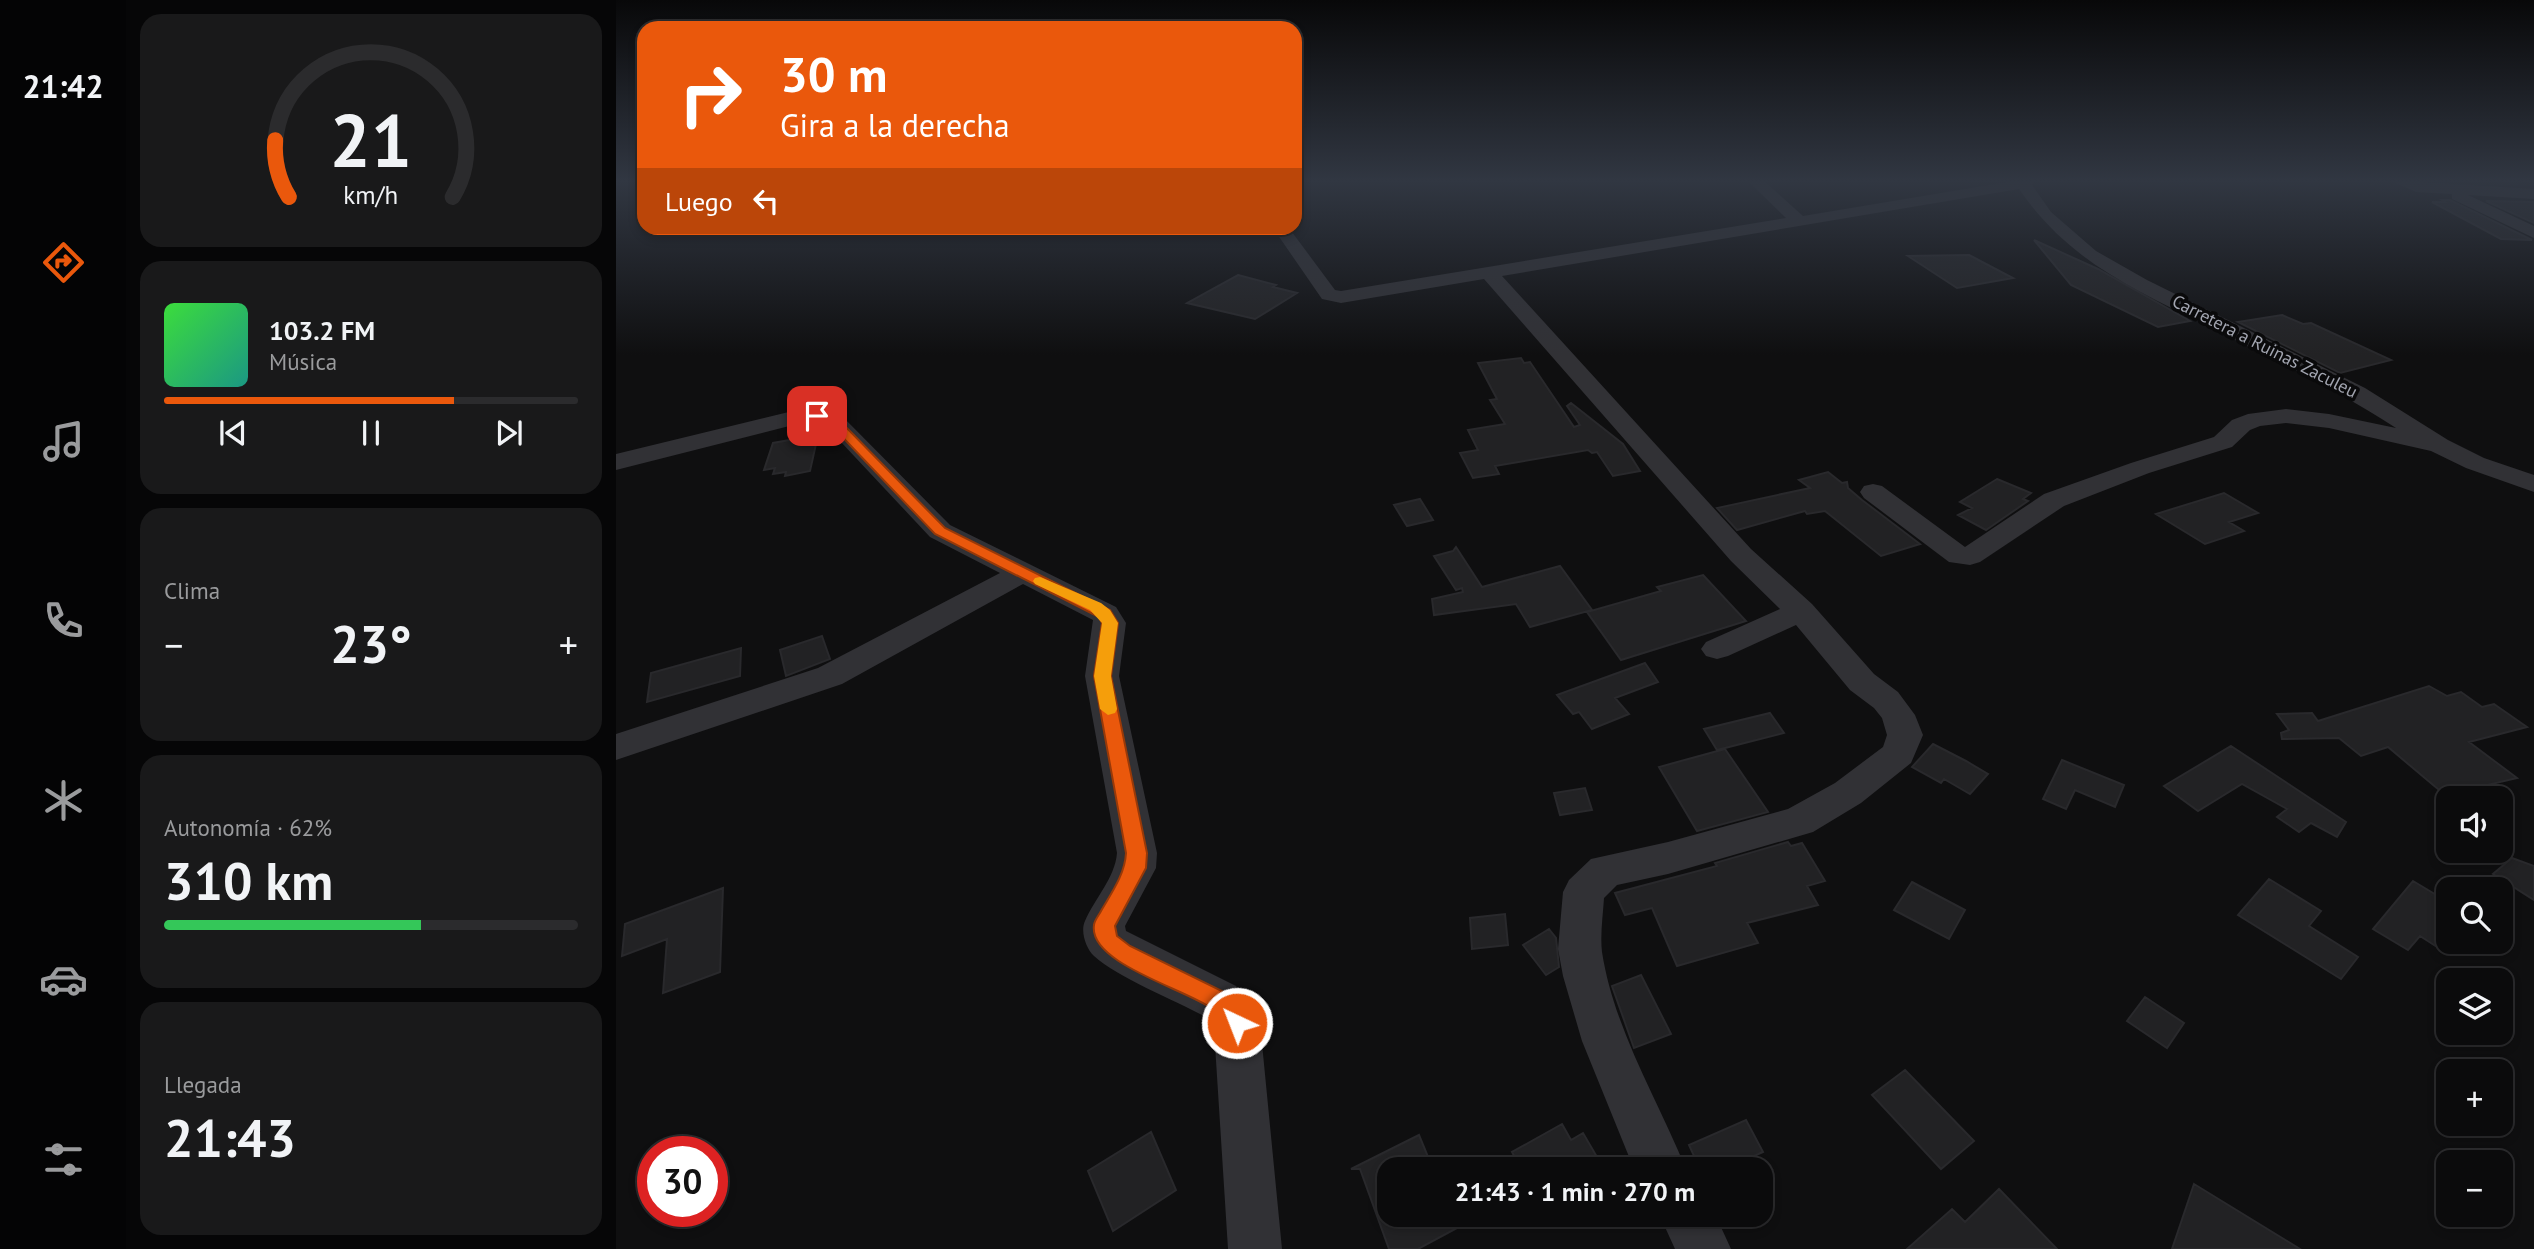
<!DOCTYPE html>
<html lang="es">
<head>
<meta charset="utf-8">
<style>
	body { margin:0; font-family:"PT Sans",sans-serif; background:#19191a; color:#f1f3f6; height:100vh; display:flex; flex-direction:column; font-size:26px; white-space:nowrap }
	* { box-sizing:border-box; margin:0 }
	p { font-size:23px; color:#9a9b9d }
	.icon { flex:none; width:38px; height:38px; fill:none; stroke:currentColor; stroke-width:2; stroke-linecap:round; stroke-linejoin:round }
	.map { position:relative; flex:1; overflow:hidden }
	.details { display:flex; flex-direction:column; gap:14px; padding:14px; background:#060607; width:490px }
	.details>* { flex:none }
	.top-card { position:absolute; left:21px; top:21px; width:665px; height:214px; border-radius:21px; box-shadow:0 4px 10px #0003,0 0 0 2px #2b2b2d; background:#ea580c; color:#fff; overflow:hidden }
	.fabs { position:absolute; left:1820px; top:786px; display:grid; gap:14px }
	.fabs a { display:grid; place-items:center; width:77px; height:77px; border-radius:14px; background:#0b0b0c; box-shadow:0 4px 10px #0003,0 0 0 2px #2b2b2d; font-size:35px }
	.speed { position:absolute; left:21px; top:1136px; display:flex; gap:14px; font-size:35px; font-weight:700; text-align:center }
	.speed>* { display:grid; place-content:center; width:91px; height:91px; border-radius:50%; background:#0b0b0c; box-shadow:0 4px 10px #0003,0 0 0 2px #2b2b2d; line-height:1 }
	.speed .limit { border:10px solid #d22; background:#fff; color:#111 }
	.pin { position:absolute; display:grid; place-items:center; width:60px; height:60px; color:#fff; margin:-30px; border-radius:14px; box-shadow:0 4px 10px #0006 }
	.me { position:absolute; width:77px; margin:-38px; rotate:317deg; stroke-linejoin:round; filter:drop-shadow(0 0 5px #0008) }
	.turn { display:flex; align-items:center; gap:24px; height:147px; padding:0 28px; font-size:32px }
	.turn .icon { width:91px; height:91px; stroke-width:2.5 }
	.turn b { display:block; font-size:49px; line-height:60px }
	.then { display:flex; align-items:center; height:66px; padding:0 28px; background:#0003; gap:14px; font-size:26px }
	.big { font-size:52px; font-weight:700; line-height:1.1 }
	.details .card { flex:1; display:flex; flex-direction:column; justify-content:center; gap:10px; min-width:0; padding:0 24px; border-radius:21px; background:#19191a }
	.details .dial { align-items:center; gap:0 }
	.dial svg { height:182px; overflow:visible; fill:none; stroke:#2b2b2d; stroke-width:7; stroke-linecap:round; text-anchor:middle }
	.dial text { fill:#f1f3f6; stroke:none }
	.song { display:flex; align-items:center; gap:21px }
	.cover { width:84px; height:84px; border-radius:10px; background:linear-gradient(135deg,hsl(120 70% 55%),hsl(170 70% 35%)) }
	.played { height:7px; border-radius:4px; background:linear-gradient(90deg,#ea580c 70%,#2b2b2d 70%) }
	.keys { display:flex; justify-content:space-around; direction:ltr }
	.heat { display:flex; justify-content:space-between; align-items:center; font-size:38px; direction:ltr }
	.charge { height:10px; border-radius:5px; background:linear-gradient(90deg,#34c759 62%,#2b2b2d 0) }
	.trip { position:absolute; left:761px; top:1157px; width:396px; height:70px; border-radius:21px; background:#0b0b0c; box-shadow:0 4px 10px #0003,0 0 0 2px #2b2b2d; font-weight:700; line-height:70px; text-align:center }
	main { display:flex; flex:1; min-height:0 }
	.tabs { display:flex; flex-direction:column; width:126px; justify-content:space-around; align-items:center; background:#040405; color:#9a9b9d }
	.tabs .icon { width:49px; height:49px }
	.tabs .selected { color:#ea580c }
	.tabs b { font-size:32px; color:#f1f3f6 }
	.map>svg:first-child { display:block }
	.building { fill:#222224; stroke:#29292c; stroke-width:2 }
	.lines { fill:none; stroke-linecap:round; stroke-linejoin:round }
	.minor { fill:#313135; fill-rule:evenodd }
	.route { fill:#ea580c; stroke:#983908; stroke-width:2 }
	.slow { fill:#f59e0b }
	.labels { text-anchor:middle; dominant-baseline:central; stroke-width:7; stroke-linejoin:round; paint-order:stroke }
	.far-street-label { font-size:18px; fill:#a2a5b0; stroke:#0a0a0b }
</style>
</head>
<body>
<main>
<nav class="tabs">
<b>21:42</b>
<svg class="icon selected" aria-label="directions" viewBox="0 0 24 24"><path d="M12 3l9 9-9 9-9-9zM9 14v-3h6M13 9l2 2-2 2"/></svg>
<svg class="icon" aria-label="music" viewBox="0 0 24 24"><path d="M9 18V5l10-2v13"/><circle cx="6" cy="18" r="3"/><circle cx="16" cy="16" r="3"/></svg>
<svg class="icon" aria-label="phone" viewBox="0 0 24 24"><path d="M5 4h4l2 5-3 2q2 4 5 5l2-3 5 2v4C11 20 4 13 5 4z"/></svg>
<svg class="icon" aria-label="climate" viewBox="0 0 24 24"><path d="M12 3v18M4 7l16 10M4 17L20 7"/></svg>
<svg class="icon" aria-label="car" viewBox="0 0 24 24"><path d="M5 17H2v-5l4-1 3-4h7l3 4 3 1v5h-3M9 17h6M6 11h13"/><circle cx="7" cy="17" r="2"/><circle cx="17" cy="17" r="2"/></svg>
<svg class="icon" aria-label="filters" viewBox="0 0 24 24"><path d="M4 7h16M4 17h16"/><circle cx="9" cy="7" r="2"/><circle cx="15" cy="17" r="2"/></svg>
</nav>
<section class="details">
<div class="card dial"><svg viewBox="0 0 100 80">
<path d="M14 69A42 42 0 1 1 86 69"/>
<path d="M14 69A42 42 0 0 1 8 44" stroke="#ea580c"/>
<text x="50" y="56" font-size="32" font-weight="700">21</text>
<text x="50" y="72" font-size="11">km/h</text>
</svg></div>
<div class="card">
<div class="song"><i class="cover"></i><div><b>103.2 FM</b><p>Música</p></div></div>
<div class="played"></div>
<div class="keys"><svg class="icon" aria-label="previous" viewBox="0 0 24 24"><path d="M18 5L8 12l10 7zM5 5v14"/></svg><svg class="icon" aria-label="pause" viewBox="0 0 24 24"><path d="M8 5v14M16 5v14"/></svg><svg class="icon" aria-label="next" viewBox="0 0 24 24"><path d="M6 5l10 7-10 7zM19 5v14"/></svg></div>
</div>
<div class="card"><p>Clima</p>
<div class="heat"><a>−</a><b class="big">23°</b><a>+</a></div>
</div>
<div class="card"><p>Autonomía · 62%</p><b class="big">310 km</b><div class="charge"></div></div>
<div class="card"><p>Llegada</p><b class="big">21:43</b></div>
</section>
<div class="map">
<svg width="1918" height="1249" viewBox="0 0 1918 1249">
	<rect width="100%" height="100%" fill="#0f0f10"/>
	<!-- building -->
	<path class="building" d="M 1826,200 L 1834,200 L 1916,240 L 1885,239 L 1816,202 L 1829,202 Z
		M 1870,201 L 1918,202 L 1918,223 Z
		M 1418,240 L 1482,269 L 1574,321 L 1542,327 L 1455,285 Z
		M 1353,255 L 1397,278 L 1341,288 L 1292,256 Z
		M 622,275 L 660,285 L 657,287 L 681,293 L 639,319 L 571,303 Z
		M 1666,315 L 1687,324 L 1695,323 L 1775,360 L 1724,373 L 1622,322 Z
		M 905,358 L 908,363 L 914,362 L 958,427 L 964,425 L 951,406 L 955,403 L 1007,444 L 1024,471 L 997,476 L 981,452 L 976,453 L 972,450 L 879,466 L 883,474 L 857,478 L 844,453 L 862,450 L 852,430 L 889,424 L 874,400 L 881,399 L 862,363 Z
		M 202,435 L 194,471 L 169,476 L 170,472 L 157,474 L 159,468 L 148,470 L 157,443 Z
		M 1212,472 L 1226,483 L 1231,482 L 1232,488 L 1246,500 L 1304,544 L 1265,556 L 1209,511 L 1191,514 L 1189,511 L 1121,530 L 1101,508 L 1194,488 L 1183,480 Z
		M 1381,479 L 1415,493 L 1407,499 L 1412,501 L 1370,530 L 1342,515 L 1356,508 L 1344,502 Z
		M 1608,493 L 1642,513 L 1613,522 L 1628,531 L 1589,544 L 1540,514 Z
		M 804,499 L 817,520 L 791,526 L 778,505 Z
		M 840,547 L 866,587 L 944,566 L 976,610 L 914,627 L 900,604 L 818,615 L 816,599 L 847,592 L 846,588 L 840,590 L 818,556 L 837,551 Z
		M 1087,575 L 1130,621 L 1005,660 L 971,612 L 1045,591 L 1041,587 Z
		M 206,636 L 214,659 L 170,676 L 164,650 Z
		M 125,648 L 124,676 L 31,702 L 35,673 Z
		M 1029,663 L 1042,682 L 999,698 L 1013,714 L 976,729 L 963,712 L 957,714 L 941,695 Z
		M 1813,686 L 1831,696 L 1845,692 L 1866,707 L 1878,704 L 1911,727 L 1853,742 L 1901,778 L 1829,795 L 1772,747 L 1745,756 L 1723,738 L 1666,739 L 1665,733 L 1673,730 L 1661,714 L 1696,713 L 1702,721 Z
		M 1154,713 L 1168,733 L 1101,750 L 1088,729 Z
		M 1317,744 L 1350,761 L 1372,774 L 1354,794 L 1328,779 L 1325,783 L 1296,767 Z
		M 1615,746 L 1730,822 L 1721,837 L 1695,823 L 1683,832 L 1661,817 L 1671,809 L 1626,784 L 1582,811 L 1548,786 Z
		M 1109,749 L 1152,812 L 1081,831 L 1043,767 Z
		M 1446,760 L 1508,785 L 1499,807 L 1459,790 L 1450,809 L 1427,799 Z
		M 969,788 L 976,810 L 944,815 L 938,793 Z
		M 1172,842 L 1175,846 L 1186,843 L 1209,881 L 1191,886 L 1202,905 L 1131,923 L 1142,943 L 1061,966 L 1036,908 L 1009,915 L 999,893 L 1101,866 L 1099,863 Z
		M 1896,858 L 1918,866 L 1918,900 L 1877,874 Z
		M 1653,879 L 1705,911 L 1693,926 L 1742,957 L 1725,979 L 1622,915 Z
		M 1797,881 L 1832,902 L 1832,954 L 1804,936 L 1792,950 L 1757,929 Z
		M 1296,882 L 1349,910 L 1333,939 L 1278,910 Z
		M 107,888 L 104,972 L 47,993 L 51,939 L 6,956 L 9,924 Z
		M 889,914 L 892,945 L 856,949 L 854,918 Z
		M 933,929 L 940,938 L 943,967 L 930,975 L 907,945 Z
		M 1025,975 L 1055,1034 L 1018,1048 L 996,986 Z
		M 1529,997 L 1568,1023 L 1551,1048 L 1511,1021 Z
		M 1289,1070 L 1358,1141 L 1325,1169 L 1256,1095 Z
		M 1130,1120 L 1147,1152 L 1109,1169 L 1084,1169 L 1073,1145 Z
		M 946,1124 L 955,1140 L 967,1133 L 988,1169 L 905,1169 L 896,1152 Z
		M 535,1132 L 560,1190 L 497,1231 L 472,1171 Z
		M 803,1135 L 817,1169 L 774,1169 L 774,1214 L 867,1214 L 802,1249 L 773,1249 L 744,1169 L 735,1169 Z
		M 1578,1184 L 1684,1249 L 1556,1249 Z
		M 1383,1189 L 1441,1249 L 1291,1249 L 1336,1209 L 1349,1222 Z"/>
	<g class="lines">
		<!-- minor -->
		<path class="minor" d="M 1131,180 L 1147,180 L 1187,216 L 1403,180 L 1420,180 L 1416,185 L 1435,212 L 1480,251 L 1531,280 L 1749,388 L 1832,440 L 1868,458 L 1918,475 L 1918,492 L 1850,468 L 1815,451 L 1713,428 L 1670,423 L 1644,426 L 1634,430 L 1616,447 L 1533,473 L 1448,506 L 1364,562 L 1354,565 L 1333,562 L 1248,498 L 1244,492 L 1248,486 L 1257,484 L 1266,486 L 1349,547 L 1428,494 L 1515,463 L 1598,437 L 1616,420 L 1632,414 L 1670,409 L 1713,414 L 1780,428 C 1720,389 1655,358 1591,326 C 1517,288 1452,261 1403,189 L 886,276 L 1135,549 L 1196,604 L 1258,674 L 1282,692 L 1299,715 L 1307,735 L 1295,763 L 1245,803 L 1197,832 L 1052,874 L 1001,885 L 988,898 C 987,915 984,935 986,952 C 998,1029 1041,1098 1070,1169 L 1018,1169 L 966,1041 L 947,976 L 942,949 L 947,892 L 953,880 L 975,859 L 1052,842 L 1172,809 L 1219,783 L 1267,747 L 1271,735 L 1266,718 L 1258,708 L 1234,690 L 1180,625 L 1112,656 L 1101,659 L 1090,656 L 1085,649 L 1090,642 L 1164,609 L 1115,561 L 868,279 L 725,303 L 706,299 L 657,228 L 673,228 L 719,290 L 725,291 L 1170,218 Z
			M 1773,180 L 1918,189 L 1918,199 L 1852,195 L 1918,226 L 1918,238 L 1836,199 L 1836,194 L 1800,192 Z
			M 185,409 L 224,414 L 334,525 L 500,607 L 510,623 L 503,676 L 541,853 L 540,868 L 509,926 L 510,931 L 620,986 L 637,1008 L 644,1023 L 666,1249 L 612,1249 L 598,1029 L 588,1016 C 558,1000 501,977 478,956 C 470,949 464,931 469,921 C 479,898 499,878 501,853 L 469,676 L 477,620 L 407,584 L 226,684 L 0,760 L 0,734 L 202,668 L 384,573 L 314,537 L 209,425 L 185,423 L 0,470 L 0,454 Z
			M 1043,1214 L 1099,1214 L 1115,1249 L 1059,1249 Z"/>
	</g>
	<!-- sky -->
	<linearGradient id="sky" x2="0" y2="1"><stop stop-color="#080809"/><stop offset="0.51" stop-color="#313742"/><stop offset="1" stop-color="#313742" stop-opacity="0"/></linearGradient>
	<rect width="1918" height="355" fill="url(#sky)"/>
	<!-- route -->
	<path class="route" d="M 201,413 L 220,417 L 329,528 L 494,610 L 502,623 L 495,676 L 531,853 L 530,868 L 499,926 L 501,936 L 514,946 L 612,994 L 632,1023 L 629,1030 L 621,1033 C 607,1028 605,1016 595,1008 C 569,989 472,963 478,925 C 478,921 483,915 485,911 C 496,892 509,874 510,853 L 478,676 L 486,623 L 483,617 L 319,534 L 212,422 L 197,419 L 197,414 Z"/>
	<!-- slow -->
	<path class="slow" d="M 424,577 L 485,603 L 494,610 L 502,623 L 495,676 L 501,709 L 499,713 L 492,715 L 484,709 L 478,676 L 486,623 L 474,610 L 419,584 L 417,581 L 419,578 Z"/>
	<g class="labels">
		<!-- far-street labels -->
		<g class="far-street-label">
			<text transform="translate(1649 346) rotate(27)">Carretera a Ruinas Zaculeu</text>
		</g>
	</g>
</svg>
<div class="fabs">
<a><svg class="icon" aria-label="sound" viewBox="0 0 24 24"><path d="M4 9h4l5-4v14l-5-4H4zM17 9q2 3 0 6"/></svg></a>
<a><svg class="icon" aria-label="search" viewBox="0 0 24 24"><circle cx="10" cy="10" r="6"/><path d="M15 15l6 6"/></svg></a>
<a><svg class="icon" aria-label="layers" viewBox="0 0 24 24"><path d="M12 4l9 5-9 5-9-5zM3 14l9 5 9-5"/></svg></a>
<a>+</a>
<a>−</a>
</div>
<div class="speed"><div class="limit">30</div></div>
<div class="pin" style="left:201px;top:416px;background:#d93025"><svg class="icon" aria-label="arrive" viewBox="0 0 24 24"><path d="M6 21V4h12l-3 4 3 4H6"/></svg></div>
<svg class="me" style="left:621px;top:1023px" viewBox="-20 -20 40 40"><circle r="17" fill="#ea580c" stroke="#fff" stroke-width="3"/><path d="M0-11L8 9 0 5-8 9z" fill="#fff"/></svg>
<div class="trip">21:43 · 1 min · 270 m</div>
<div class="top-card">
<div class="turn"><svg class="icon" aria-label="right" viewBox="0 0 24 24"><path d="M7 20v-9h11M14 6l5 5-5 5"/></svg><div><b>30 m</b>Gira a la derecha</div></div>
<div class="then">Luego<svg class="icon" aria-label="left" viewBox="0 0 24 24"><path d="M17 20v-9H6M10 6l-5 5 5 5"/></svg></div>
</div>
</div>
</main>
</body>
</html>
